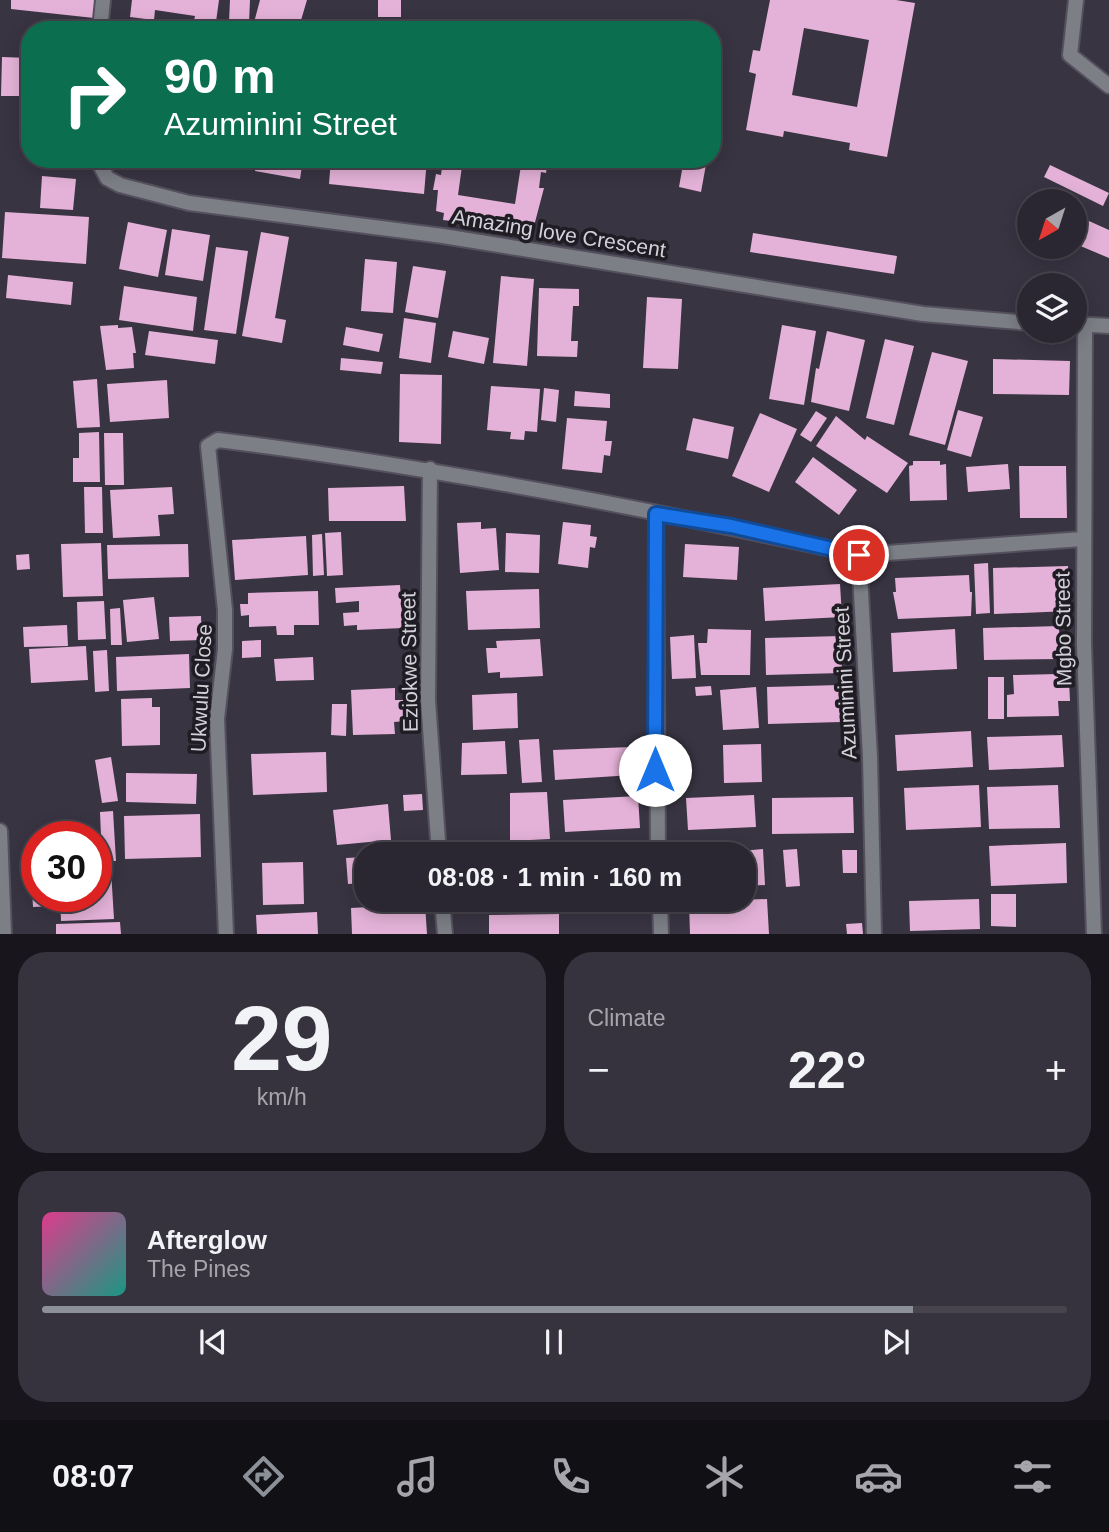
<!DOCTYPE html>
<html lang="en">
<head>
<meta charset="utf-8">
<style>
	body { margin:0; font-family:Arial,sans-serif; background:#37333e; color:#f1f3f6; height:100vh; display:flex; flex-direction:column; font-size:26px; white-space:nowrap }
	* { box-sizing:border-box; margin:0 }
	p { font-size:23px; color:#a6a5ac }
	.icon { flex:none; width:38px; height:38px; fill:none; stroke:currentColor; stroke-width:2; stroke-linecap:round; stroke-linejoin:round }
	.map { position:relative; height:934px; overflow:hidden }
	.drawer { display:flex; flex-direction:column; gap:18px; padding:18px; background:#18151c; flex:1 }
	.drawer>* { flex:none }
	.guide { position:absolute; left:21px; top:21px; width:700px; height:147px; border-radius:28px; box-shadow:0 4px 18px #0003,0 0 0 2px #47444d; background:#0b6e4f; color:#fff; overflow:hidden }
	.needle { width:46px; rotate:219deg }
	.buttons { position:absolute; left:1017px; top:189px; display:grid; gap:14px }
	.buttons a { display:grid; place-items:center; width:70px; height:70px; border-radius:50%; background:#2b2732; box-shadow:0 4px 18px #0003,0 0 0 2px #47444d; font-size:35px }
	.speed { position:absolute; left:21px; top:821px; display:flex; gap:14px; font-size:35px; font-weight:700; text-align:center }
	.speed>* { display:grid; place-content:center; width:91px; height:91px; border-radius:50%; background:#2b2732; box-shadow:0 4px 18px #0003,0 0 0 2px #47444d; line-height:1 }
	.speed .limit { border:10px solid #d22; background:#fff; color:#111 }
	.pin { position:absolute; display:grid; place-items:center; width:60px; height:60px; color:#fff; margin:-30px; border:4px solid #fff; border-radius:50%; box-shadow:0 2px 7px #0007 }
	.me { position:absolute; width:77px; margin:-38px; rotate:0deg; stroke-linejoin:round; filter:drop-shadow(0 0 5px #0008) }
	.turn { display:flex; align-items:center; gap:24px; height:147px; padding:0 28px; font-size:32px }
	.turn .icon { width:91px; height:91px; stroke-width:2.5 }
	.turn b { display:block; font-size:49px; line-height:60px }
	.big { font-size:52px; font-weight:600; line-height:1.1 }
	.drawer .card { flex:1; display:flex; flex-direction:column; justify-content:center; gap:10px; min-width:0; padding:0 24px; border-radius:28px; background:#37333e }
	.drawer .dial { align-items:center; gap:0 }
	.dial b { font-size:91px; line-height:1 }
	.song { display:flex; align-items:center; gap:21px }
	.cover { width:84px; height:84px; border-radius:10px; background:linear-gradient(135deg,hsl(330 70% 55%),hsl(170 70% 35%)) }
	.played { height:7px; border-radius:4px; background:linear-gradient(90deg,#8c9099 85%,#47444d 85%) }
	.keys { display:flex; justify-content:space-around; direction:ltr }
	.heat { display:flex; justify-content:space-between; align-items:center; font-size:38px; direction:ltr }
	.drawer .tiles { flex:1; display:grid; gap:18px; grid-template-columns:1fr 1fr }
	.card:last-child { grid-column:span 2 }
	.trip { position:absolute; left:354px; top:842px; width:402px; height:70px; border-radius:28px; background:#2b2732; box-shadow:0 4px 18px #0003,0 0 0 2px #47444d; font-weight:600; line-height:70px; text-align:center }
	.dock { display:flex; height:112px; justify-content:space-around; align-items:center; background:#111014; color:#a6a5ac }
	.dock .icon { width:49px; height:49px }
	.dock .selected { color:#8c9099 }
	.dock b { font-size:32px; color:#f1f3f6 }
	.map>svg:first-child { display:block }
	.building { fill:#e4b2d8; fill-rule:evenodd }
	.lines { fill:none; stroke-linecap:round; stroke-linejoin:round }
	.minor-casing { stroke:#55505d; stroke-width:18 }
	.minor { stroke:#7c7f86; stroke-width:14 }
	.route-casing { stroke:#114b97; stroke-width:18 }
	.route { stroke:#1a73e8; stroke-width:12 }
	.labels { text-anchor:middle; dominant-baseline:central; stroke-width:7; stroke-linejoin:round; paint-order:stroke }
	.street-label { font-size:21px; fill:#d3d0d9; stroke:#1f1d23 }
</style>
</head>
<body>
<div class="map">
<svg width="1109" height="934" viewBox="0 0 1109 934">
	<rect width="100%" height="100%" fill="#393442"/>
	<!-- building -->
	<path class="building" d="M 11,0 L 96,0 L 94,18 L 11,9 Z
		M 132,0 L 219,0 L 215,29 L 193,25 L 195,16 L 155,10 L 154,20 L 130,17 Z
		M 230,0 L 250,0 L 249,23 L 229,22 Z
		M 260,0 L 307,0 L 299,27 L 306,30 L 252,30 Z
		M 378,0 L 401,0 L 401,17 L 378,17 Z
		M 770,0 L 896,0 L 915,3 L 887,157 L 849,150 L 850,143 L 784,131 L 783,137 L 746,130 L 756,74 L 749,72 L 753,50 L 760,51 ZM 804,28 L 869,40 L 857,107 L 792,95 Z
		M 2,57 L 30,58 L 30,96 L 1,96 Z
		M 712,95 L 719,96 L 714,123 L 712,123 Z
		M 38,159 L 76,159 L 75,164 L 38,163 Z
		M 257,159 L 303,159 L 300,179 L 255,171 Z
		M 331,159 L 427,159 L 424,194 L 329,184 Z
		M 443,159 L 463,159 L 458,195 L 515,204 L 522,159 L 548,159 L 546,173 L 541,172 L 539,188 L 544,188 L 534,226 L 522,225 L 521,230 L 507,228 L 508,223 L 491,220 L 490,226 L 475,224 L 475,217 L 461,215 L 460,222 L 443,220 L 444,213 L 436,211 L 438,190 L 433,190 L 436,174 L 441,175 Z
		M 684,159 L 707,159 L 701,192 L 679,187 Z
		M 1050,165 L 1109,193 L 1103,206 L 1044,177 Z
		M 42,176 L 76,179 L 73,210 L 40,208 Z
		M 5,212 L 89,217 L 86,264 L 2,258 Z
		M 1089,221 L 1109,230 L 1109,258 L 1078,245 Z
		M 128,222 L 167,230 L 158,277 L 119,269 Z
		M 172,229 L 210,235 L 203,281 L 165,275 Z
		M 261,232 L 289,237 L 275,318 L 286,320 L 282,343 L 242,336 Z
		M 753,233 L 897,256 L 894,274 L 750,252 Z
		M 216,247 L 248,251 L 236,334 L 204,330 Z
		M 365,259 L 397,262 L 393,313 L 361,311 Z
		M 413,266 L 446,271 L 438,318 L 405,312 Z
		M 8,275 L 73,282 L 71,305 L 6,298 Z
		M 501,276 L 534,279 L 527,366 L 493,363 Z
		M 124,286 L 197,297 L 193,331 L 119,320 Z
		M 539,288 L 579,289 L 579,306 L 573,306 L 571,341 L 578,341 L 577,357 L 537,356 Z
		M 647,297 L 682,299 L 678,369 L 643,368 Z
		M 404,318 L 436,323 L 431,363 L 399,358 Z
		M 118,325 L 118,328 L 132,327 L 136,353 L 133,353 L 134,368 L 106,370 L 100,326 Z
		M 782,325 L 816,331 L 804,405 L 769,399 Z
		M 346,327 L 383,334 L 379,352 L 343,345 Z
		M 149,331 L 218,340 L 215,364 L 145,355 Z
		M 453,331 L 489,338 L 484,364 L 448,357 Z
		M 827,331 L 865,340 L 849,411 L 811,402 L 816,368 L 819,369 Z
		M 885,339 L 914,346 L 894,425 L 866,418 Z
		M 932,352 L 968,361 L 945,445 L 909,435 Z
		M 341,358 L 383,362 L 381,374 L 340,370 Z
		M 993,359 L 1070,361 L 1069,395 L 993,394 Z
		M 400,374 L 442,375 L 441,444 L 399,442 Z
		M 97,379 L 100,427 L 77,428 L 73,381 Z
		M 167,380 L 169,418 L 110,422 L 107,384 Z
		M 491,386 L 540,389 L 537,432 L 525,431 L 524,440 L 510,439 L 511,432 L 487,430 Z
		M 544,388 L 559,390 L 556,422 L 541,420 Z
		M 575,391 L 610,394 L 610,408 L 574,406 Z
		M 958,410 L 983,417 L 971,457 L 947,450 Z
		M 816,411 L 827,418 L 811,442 L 800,435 Z
		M 760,413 L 797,429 L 769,492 L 732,476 Z
		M 836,416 L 865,440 L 867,436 L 908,463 L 887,493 L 816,446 Z
		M 567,418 L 607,421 L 605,441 L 612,441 L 610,456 L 604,455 L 602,473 L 562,469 Z
		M 693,418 L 734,427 L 728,459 L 686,450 Z
		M 99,432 L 100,482 L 73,482 L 73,458 L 79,458 L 79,433 Z
		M 104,433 L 123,433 L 124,485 L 105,485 Z
		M 813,457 L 857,490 L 839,515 L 795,482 Z
		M 913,461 L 940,461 L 940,465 L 946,464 L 947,500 L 910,501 L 909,466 L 913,465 Z
		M 1008,464 L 1010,489 L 968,492 L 966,467 Z
		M 1019,466 L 1066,466 L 1067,518 L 1020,518 Z
		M 404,486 L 406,521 L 329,521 L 328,488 Z
		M 84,487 L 102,487 L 103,533 L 85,533 Z
		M 172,487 L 174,514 L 158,515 L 160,536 L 113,538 L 110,490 Z
		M 481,522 L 481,529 L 496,528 L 499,570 L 460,573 L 457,523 Z
		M 563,522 L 591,525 L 590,536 L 597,537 L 595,548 L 590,547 L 588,568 L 558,564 Z
		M 341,532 L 343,575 L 327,576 L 325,533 Z
		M 506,533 L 540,535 L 539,573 L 505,572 Z
		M 322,534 L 324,575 L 313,576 L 312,535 Z
		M 306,536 L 308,575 L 235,580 L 232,540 Z
		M 101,543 L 103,596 L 63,597 L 61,544 Z
		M 188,544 L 189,577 L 108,579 L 107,545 Z
		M 685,544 L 739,547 L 737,580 L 683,577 Z
		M 29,554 L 30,569 L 17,570 L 16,555 Z
		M 988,563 L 990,613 L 976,614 L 974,564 Z
		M 1068,566 L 1070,611 L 994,614 L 993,568 Z
		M 969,575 L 970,592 L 972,592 L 971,616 L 898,619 L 893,592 L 896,592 L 895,578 Z
		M 840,584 L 842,617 L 765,621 L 763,588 Z
		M 400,585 L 403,628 L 357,630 L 357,625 L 344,626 L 343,613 L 359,612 L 359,601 L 336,603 L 335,588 Z
		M 539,589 L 540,628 L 468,630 L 466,591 Z
		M 318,591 L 319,625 L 294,625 L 294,635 L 277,635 L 276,626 L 249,627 L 249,615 L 241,616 L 240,604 L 248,604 L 248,593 Z
		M 154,597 L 159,639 L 127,642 L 123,600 Z
		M 104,601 L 106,639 L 78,640 L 77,602 Z
		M 120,608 L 122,645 L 111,645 L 110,609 Z
		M 201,616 L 202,640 L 170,641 L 169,617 Z
		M 67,625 L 68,646 L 24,647 L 23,627 Z
		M 1059,626 L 1060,659 L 984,660 L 983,628 Z
		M 708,629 L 751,630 L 750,675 L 701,675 L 698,643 L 707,643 Z
		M 955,629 L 957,669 L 893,672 L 891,633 Z
		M 694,635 L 696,678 L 672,679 L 670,637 Z
		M 841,636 L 842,673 L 766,675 L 765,638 Z
		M 540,639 L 543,676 L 500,678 L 500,672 L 488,673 L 486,648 L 497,648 L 496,641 Z
		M 261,640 L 261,657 L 242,658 L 242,641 Z
		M 86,646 L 88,680 L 31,683 L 29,649 Z
		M 107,650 L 109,691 L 95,692 L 93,651 Z
		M 189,654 L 190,688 L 117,691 L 116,657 Z
		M 313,657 L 314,680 L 276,681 L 274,659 Z
		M 1058,674 L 1058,681 L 1069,681 L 1070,701 L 1058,701 L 1059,716 L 1007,717 L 1007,695 L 1014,694 L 1013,675 Z
		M 988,677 L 1004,677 L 1004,719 L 988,719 Z
		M 840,685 L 841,722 L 768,724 L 767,687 Z
		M 711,686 L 712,695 L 696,696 L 695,687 Z
		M 756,687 L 759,728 L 723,730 L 720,690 Z
		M 395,688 L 395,700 L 405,700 L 406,721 L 394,722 L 395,734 L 353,735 L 351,690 Z
		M 517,693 L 518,728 L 473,730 L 472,695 Z
		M 152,698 L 152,707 L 160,707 L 160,745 L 122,746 L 121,699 Z
		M 332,704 L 347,704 L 346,736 L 331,735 Z
		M 971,731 L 973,767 L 897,771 L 895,735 Z
		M 1062,735 L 1064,767 L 989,770 L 987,737 Z
		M 539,739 L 542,782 L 522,783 L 519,740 Z
		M 505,741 L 507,774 L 461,775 L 462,743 Z
		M 761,744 L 762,782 L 724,783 L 723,745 Z
		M 631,747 L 633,775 L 555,780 L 553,750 Z
		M 326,752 L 327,792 L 253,795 L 251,754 Z
		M 111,757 L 118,801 L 102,803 L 95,760 Z
		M 126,773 L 197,774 L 196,804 L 126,802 Z
		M 979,785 L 981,827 L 906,830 L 904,788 Z
		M 1058,785 L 1060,828 L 989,829 L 987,787 Z
		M 547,792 L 550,839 L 510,841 L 510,793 Z
		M 422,794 L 423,810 L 404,811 L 403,795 Z
		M 754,795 L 756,827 L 688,830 L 686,798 Z
		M 638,796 L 640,828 L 565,832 L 563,800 Z
		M 853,797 L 854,833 L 772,834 L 772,798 Z
		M 388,804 L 391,840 L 337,845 L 333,810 Z
		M 113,811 L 116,861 L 102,861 L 100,812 Z
		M 200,814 L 201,857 L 125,859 L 124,816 Z
		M 1066,843 L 1067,883 L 991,886 L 989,846 Z
		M 763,849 L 765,885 L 744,886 L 744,854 L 707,854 Z
		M 797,849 L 800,886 L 786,887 L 783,850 Z
		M 842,850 L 857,850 L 857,873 L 843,873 Z
		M 366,857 L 366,883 L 348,884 L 346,858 Z
		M 303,862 L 304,904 L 263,905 L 262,863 Z
		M 96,870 L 111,870 L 114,919 L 61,921 L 60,896 L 96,896 Z
		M 32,888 L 37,888 L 37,896 L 54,896 L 54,906 L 33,907 Z
		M 991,894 L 1016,894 L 1016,927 L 991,926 Z
		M 767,899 L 769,934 L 690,934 L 689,902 Z
		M 979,899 L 980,929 L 910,931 L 909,901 Z
		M 425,904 L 427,934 L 352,934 L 351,908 Z
		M 317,912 L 318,934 L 257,934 L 256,915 Z
		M 559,914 L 559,934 L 489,934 L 489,915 Z
		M 120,922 L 121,934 L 56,934 L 56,924 Z
		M 862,923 L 863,934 L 847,934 L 846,924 Z"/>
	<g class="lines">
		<!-- minor casing -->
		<g class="minor-casing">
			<path id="minor" d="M 1076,0 L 1070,55 L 1109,86
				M 100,30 L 103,0
				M 97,159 L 107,178 L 120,185 L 189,203 L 443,236 L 923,314 L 1029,323
				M 1074,324 L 1109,326
				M 1085,324 L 1084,644 L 1094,934
				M 430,469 L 428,700 L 439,854
				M 656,514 L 658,854
				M 859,555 L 1083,539
				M 0,831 L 4,934
				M 442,900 L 445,934
				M 660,900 L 661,934
				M 226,934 L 217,719 L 225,649 L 225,610 L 208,446 L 218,440 C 434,467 647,509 859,555 L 870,757 L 874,934"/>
		</g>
		<!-- minor -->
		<use href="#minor" class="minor"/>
	</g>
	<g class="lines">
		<!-- route casing -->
		<g class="route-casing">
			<path id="route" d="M 655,770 L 656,514 L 731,526 L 859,555"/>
		</g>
		<!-- route -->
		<use href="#route" class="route"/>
	</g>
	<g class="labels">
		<!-- street labels -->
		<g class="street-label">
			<text transform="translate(559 233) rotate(9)">Amazing love Crescent</text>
			<text transform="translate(1063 629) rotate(-91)">Mgbo Street</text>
			<text transform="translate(409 662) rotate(-91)">Eziokwe Street</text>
			<text transform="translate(845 683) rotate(-93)">Azuminini Street</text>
			<text transform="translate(201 688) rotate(-87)">Ukwulu Close</text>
		</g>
	</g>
</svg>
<div class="buttons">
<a><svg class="needle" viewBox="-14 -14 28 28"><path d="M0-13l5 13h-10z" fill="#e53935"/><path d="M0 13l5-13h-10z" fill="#a6a5ac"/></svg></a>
<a><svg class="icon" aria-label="layers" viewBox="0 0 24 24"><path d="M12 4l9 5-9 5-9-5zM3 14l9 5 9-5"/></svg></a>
</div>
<div class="speed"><div class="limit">30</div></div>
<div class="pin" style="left:859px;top:555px;background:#d93025"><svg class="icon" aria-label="arrive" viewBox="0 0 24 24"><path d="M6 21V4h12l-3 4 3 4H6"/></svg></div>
<svg class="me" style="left:655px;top:770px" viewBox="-20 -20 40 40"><circle r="19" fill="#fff"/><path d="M0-13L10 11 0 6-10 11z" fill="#1a73e8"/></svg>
<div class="trip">08:08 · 1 min · 160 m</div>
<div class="guide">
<div class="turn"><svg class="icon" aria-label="right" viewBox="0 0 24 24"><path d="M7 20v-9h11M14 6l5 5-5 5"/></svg><div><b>90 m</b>Azuminini Street</div></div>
</div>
</div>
<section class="drawer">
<div class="tiles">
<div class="card dial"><b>29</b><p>km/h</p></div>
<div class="card"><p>Climate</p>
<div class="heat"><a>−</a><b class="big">22°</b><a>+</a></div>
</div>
<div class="card">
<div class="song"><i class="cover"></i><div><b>Afterglow</b><p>The Pines</p></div></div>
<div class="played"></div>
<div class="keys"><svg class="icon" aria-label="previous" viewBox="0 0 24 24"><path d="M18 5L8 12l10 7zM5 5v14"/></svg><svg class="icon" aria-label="pause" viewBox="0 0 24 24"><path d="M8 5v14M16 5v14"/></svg><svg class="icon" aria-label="next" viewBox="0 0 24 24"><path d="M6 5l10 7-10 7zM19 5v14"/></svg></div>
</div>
</div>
</section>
<nav class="dock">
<b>08:07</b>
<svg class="icon selected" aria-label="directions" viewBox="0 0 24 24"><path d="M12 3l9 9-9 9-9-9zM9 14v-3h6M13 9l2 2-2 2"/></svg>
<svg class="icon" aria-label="music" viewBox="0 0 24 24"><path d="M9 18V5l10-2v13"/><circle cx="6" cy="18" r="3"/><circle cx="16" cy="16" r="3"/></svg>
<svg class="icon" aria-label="phone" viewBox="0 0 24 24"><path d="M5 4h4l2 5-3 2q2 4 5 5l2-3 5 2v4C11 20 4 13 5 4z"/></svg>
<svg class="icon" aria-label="climate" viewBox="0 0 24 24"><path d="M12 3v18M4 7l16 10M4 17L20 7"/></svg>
<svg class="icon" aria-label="car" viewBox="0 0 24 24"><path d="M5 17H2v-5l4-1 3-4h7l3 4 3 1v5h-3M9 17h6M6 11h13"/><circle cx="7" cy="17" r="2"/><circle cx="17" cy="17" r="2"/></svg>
<svg class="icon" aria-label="filters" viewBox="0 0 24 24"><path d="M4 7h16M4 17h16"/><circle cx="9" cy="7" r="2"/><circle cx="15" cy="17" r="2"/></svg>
</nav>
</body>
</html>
